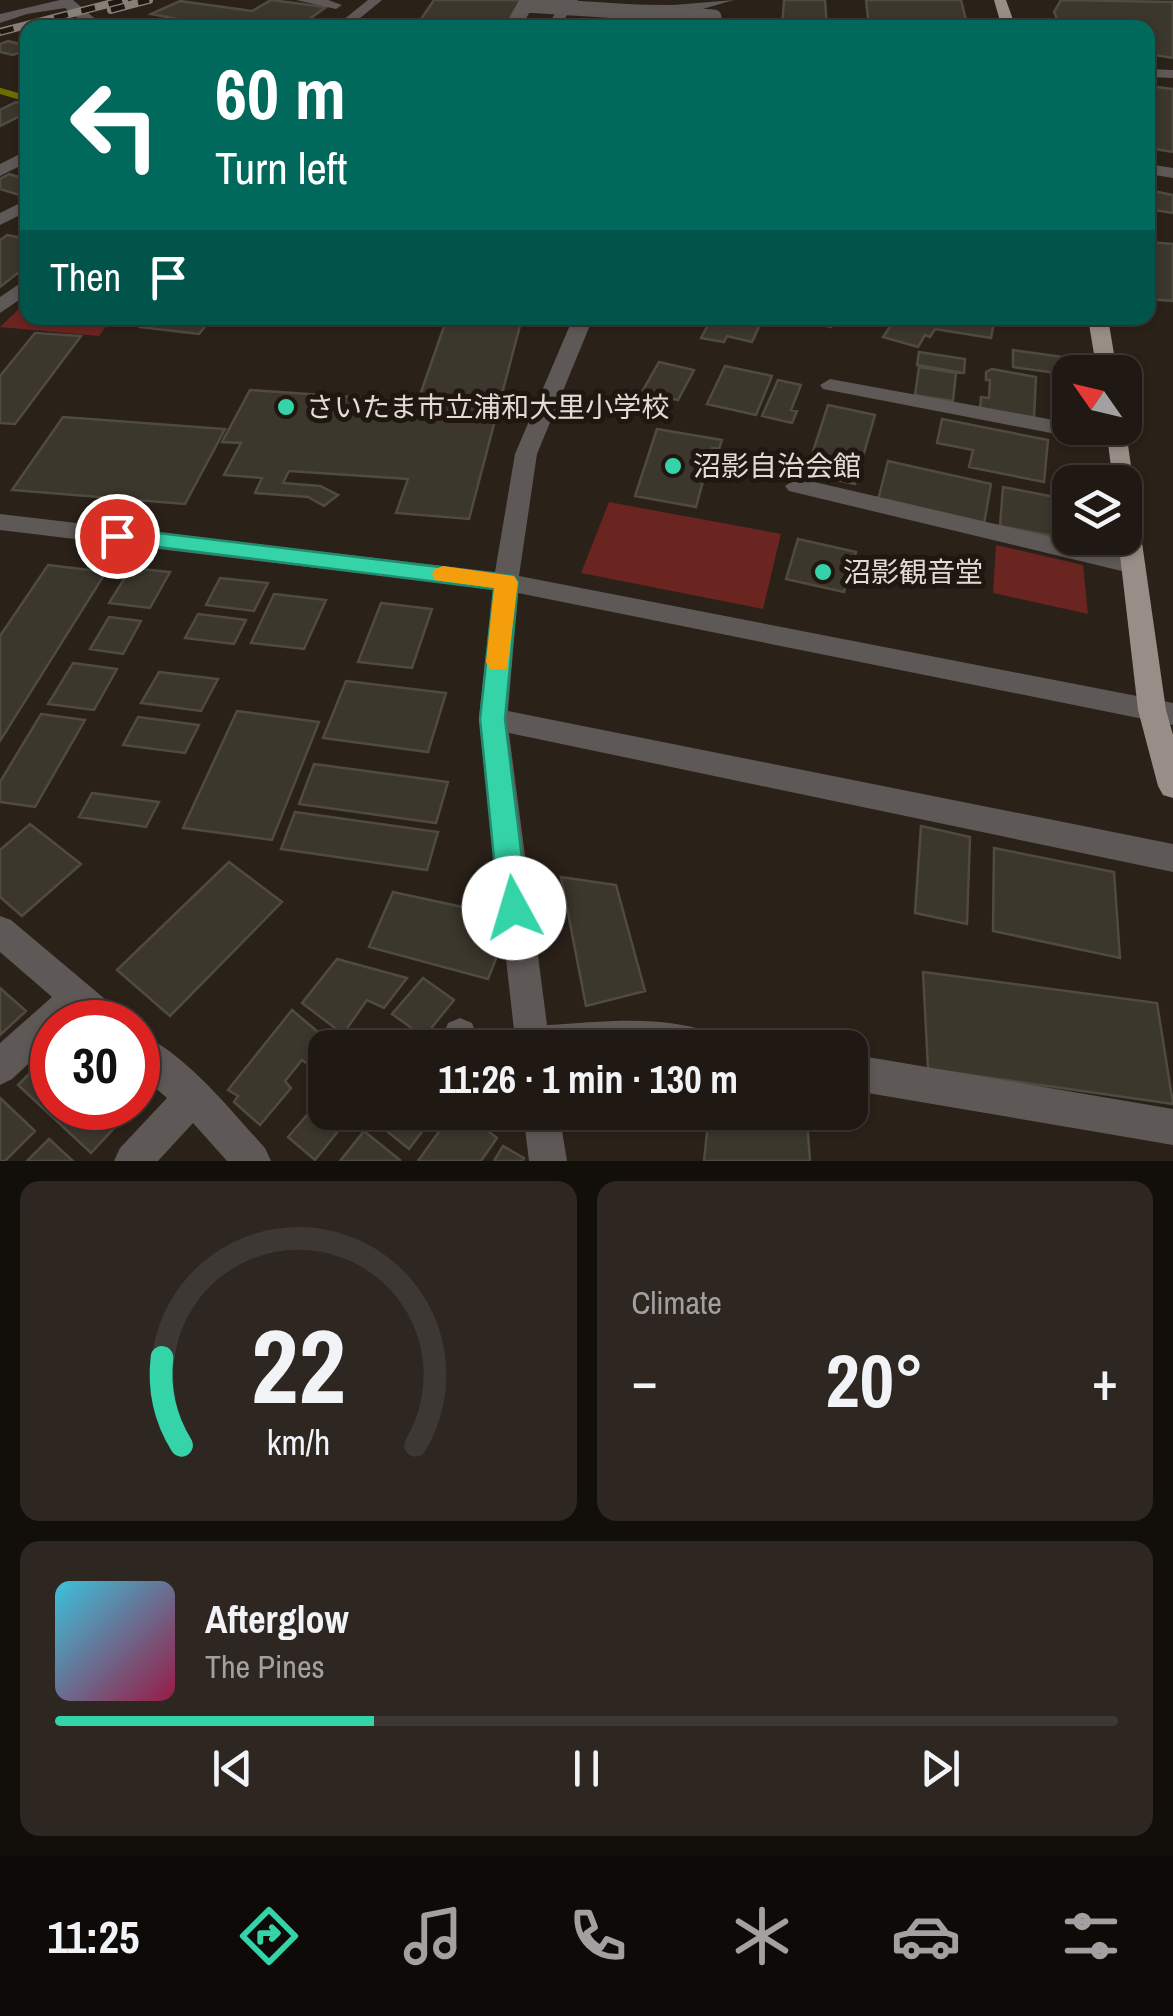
<!DOCTYPE html>
<html lang="en">
<head>
<meta charset="utf-8">
<style>
	body { margin:0; font-family:"Archivo Narrow","Noto Sans JP",sans-serif; background:#2d2621; color:#f1f3f6; height:100vh; display:flex; flex-direction:column; font-size:38px; white-space:nowrap }
	* { box-sizing:border-box; margin:0 }
	p { font-size:32px; color:#a2a0a0 }
	.icon { flex:none; width:55px; height:55px; fill:none; stroke:currentColor; stroke-width:2; stroke-linecap:round; stroke-linejoin:round }
	.map { position:relative; height:1161px; overflow:hidden }
	.drawer { display:flex; flex-direction:column; gap:20px; padding:20px; background:#120e0a; flex:1 }
	.drawer>* { flex:none }
	.banner { position:absolute; left:20px; top:20px; width:1135px; height:305px; border-radius:20px; box-shadow:0 2px 8px #0004,0 0 0 2px #3d3833; background:#00695c; color:#fff; overflow:hidden }
	.needle { width:65px; rotate:304deg }
	.controls { position:absolute; left:1052px; top:355px; display:grid; gap:20px }
	.controls a { display:grid; place-items:center; width:90px; height:90px; border-radius:20px; background:#201913; box-shadow:0 2px 8px #0004,0 0 0 2px #3d3833; font-size:50px }
	.speed { position:absolute; left:30px; top:1000px; display:flex; gap:20px; font-size:50px; font-weight:700; text-align:center }
	.speed>* { display:grid; place-content:center; width:130px; height:130px; border-radius:50%; background:#201913; box-shadow:0 2px 8px #0004,0 0 0 2px #3d3833; line-height:1 }
	.speed .limit { border:15px solid #d22; background:#fff; color:#111 }
	.pin { position:absolute; display:grid; place-items:center; width:85px; height:85px; color:#fff; margin:-42px; border:5px solid #fff; border-radius:50%; box-shadow:0 2px 10px #0007 }
	.me { position:absolute; width:110px; margin:-55px; rotate:354deg; stroke-linejoin:round; filter:drop-shadow(0 0 8px #0008) }
	.turn { display:flex; align-items:center; gap:35px; height:210px; padding:0 30px; font-size:45px }
	.turn .icon { width:130px; height:130px; stroke-width:2.5 }
	.turn b { display:block; font-size:70px; line-height:85px }
	.then { display:flex; align-items:center; height:95px; padding:0 30px; background:#0003; gap:20px; font-size:38px }
	.big { font-size:75px; font-weight:700; line-height:1.1 }
	.drawer .widget { flex:1; display:flex; flex-direction:column; justify-content:center; gap:15px; min-width:0; padding:0 35px; border-radius:20px; background:#2d2621 }
	.drawer .dial { align-items:center; gap:0 }
	.dial svg { height:260px; overflow:visible; fill:none; stroke:#3d3833; stroke-width:7; stroke-linecap:round; text-anchor:middle }
	.dial text { fill:#f1f3f6; stroke:none }
	.song { display:flex; align-items:center; gap:30px }
	.cover { width:120px; height:120px; border-radius:15px; background:linear-gradient(135deg,hsl(190 70% 55%),hsl(340 70% 35%)) }
	.played { height:10px; border-radius:5px; background:linear-gradient(90deg,#34d4a8 30%,#3d3833 30%) }
	.keys { display:flex; justify-content:space-around; direction:ltr }
	.heat { display:flex; justify-content:space-between; align-items:center; font-size:55px; direction:ltr }
	.drawer .tiles { flex:1; display:grid; gap:20px; grid-template-columns:1fr 1fr }
	.widget:last-child { grid-column:span 2 }
	.trip { position:absolute; left:308px; top:1030px; width:560px; height:100px; border-radius:20px; background:#201913; box-shadow:0 2px 8px #0004,0 0 0 2px #3d3833; font-weight:700; line-height:100px; text-align:center }
	.menu { display:flex; height:160px; justify-content:space-around; align-items:center; background:#0d0a08; color:#a2a0a0 }
	.menu .icon { width:70px; height:70px }
	.menu .current { color:#34d4a8 }
	.menu b { font-size:45px; color:#f1f3f6 }
	.map>svg:first-child { display:block }
	.green { fill:#6a2520 }
	.lines { fill:none; stroke-linecap:round; stroke-linejoin:round }
	.stream { stroke:#6f6d00; stroke-width:6 }
	.building { fill:#3b372c; stroke:#504b40; stroke-width:2.5 }
	.minor { fill:#5e5856; fill-rule:evenodd }
	.major { fill:#998d87; fill-rule:evenodd }
	.rail-casing { stroke:#878079; stroke-width:8 }
	.rail { stroke:#201810; stroke-width:5; stroke-dasharray:14; stroke-linecap:butt }
	.minor-bridge { stroke:#5e5856; stroke-width:15 }
	.route { fill:#34d4a8; stroke:#228a6d; stroke-width:2.5 }
	.slow { fill:#f59e0b }
	.poi-dot { fill:#34d4a8; stroke:#201810; stroke-width:4 }
	.labels { text-anchor:middle; dominant-baseline:central; stroke-width:10; stroke-linejoin:round; paint-order:stroke }
	.poi-label { font-size:28px; fill:#e1dbd5; stroke:#201810; text-anchor:start }
</style>
</head>
<body>
<div class="map">
<svg width="1173" height="1161" viewBox="0 0 1173 1161">
	<rect width="100%" height="100%" fill="#2a2119"/>
	<!-- green -->
	<path class="green" d="M 27,301 L 28,318 L 112,318 L 99,336 L 0,327 Z
		M 609,502 L 781,534 L 763,609 L 581,573 Z
		M 996,545 L 1083,565 L 1088,614 L 993,593 Z"/>
	<g class="lines">
		<!-- stream -->
		<path class="stream" d="M 0,91 L 28,99"/>
	</g>
	<!-- building -->
	<path class="building" d="M 271,0 L 326,7 L 297,28 L 224,28 L 151,14 L 180,1 L 252,11 Z
		M 434,0 L 522,0 L 507,28 L 415,28 Z
		M 784,0 L 825,0 L 827,28 L 782,28 Z
		M 866,0 L 961,0 L 968,28 L 869,28 Z
		M 1061,0 L 1173,2 L 1173,58 L 1148,54 L 1148,28 L 1061,28 L 1054,12 Z
		M 603,20 L 703,26 L 721,28 L 587,28 Z
		M 8,41 L 28,46 L 28,49 L 13,55 L 0,52 L 0,44 Z
		M 1148,86 L 1173,89 L 1173,152 L 1148,148 Z
		M 16,102 L 28,105 L 28,112 L 0,126 L 0,110 Z
		M 9,174 L 28,180 L 28,190 L 19,195 L 0,189 L 0,179 Z
		M 1148,190 L 1173,195 L 1173,213 L 1148,209 Z
		M 7,235 L 28,239 L 28,265 L 0,287 L 0,240 Z
		M 1148,242 L 1173,244 L 1173,301 L 1148,299 Z
		M 148,318 L 212,318 L 199,334 L 140,327 Z
		M 430,318 L 522,318 L 469,519 L 396,513 L 408,479 L 289,471 L 283,483 L 320,486 L 338,495 L 324,506 L 308,497 L 255,493 L 262,478 L 224,475 L 241,443 L 222,442 L 250,390 L 408,401 L 403,415 L 413,415 L 447,318 Z
		M 712,318 L 763,318 L 752,342 L 727,336 L 724,342 L 701,338 Z
		M 787,318 L 835,318 L 831,327 Z
		M 896,318 L 995,318 L 991,338 L 935,329 L 930,337 L 925,335 L 918,347 L 883,337 Z
		M 35,333 L 81,336 L 15,424 L 0,423 L 0,376 Z
		M 1013,350 L 1063,357 L 1064,374 L 1013,367 Z
		M 919,352 L 965,359 L 964,373 L 917,365 Z
		M 659,362 L 694,370 L 678,400 L 642,392 Z
		M 725,366 L 772,376 L 756,415 L 707,404 Z
		M 919,367 L 956,373 L 953,401 L 915,395 Z
		M 992,369 L 1036,377 L 1034,418 L 980,409 L 981,397 L 989,398 L 990,380 L 986,380 L 986,372 Z
		M 778,380 L 801,385 L 791,410 L 797,411 L 792,423 L 762,416 Z
		M 828,405 L 875,415 L 855,484 L 806,473 Z
		M 63,417 L 225,429 L 185,504 L 12,490 Z
		M 942,419 L 1048,440 L 1044,482 L 969,467 L 973,450 L 937,443 Z
		M 657,429 L 722,440 L 719,449 L 712,448 L 696,507 L 635,496 Z
		M 888,461 L 991,484 L 984,524 L 878,500 Z
		M 1003,487 L 1060,498 L 1058,537 L 1000,526 Z
		M 798,539 L 856,552 L 853,564 L 860,565 L 856,581 L 847,580 L 844,592 L 786,579 Z
		M 48,565 L 106,572 L 0,741 L 0,636 Z
		M 131,568 L 170,572 L 150,608 L 109,603 Z
		M 220,578 L 268,583 L 254,611 L 206,605 Z
		M 274,594 L 326,600 L 304,649 L 251,643 Z
		M 381,603 L 432,609 L 412,668 L 358,662 Z
		M 198,614 L 246,620 L 234,644 L 185,638 Z
		M 109,617 L 141,621 L 123,654 L 90,649 Z
		M 73,663 L 117,669 L 94,710 L 48,704 Z
		M 159,672 L 218,679 L 201,711 L 141,703 Z
		M 346,681 L 446,693 L 428,752 L 323,738 Z
		M 237,711 L 319,722 L 272,840 L 183,828 Z
		M 41,714 L 85,720 L 35,807 L 0,802 L 0,782 Z
		M 138,717 L 199,725 L 185,753 L 123,745 Z
		M 314,764 L 448,782 L 436,823 L 299,804 Z
		M 92,793 L 159,802 L 146,827 L 79,817 Z
		M 295,812 L 438,832 L 427,870 L 281,849 Z
		M 30,824 L 81,864 L 22,916 L 0,897 L 0,850 Z
		M 921,826 L 970,837 L 967,924 L 915,913 Z
		M 994,848 L 1114,872 L 1120,958 L 993,931 Z
		M 229,862 L 282,902 L 170,1016 L 117,970 Z
		M 561,877 L 616,885 L 645,991 L 586,1006 Z
		M 393,892 L 490,913 L 478,939 L 499,951 L 488,979 L 369,947 Z
		M 337,959 L 407,978 L 384,1008 L 367,1000 L 343,1034 L 302,1003 Z
		M 923,972 L 1157,1003 L 1173,1104 L 928,1069 Z
		M 423,978 L 454,1000 L 424,1037 L 392,1014 Z
		M 0,988 L 26,1011 L 0,1035 Z
		M 292,1010 L 331,1043 L 312,1067 L 302,1060 L 285,1081 L 291,1088 L 260,1125 L 234,1102 L 238,1096 L 228,1090 Z
		M 52,1051 L 52,1108 L 125,1108 L 130,1111 L 91,1153 L 18,1085 Z
		M 325,1094 L 325,1112 L 351,1115 L 315,1160 L 288,1137 Z
		M 0,1098 L 35,1131 L 5,1161 L 0,1161 Z
		M 379,1112 L 437,1112 L 409,1149 L 373,1120 Z
		M 453,1112 L 464,1112 L 497,1138 L 481,1161 L 418,1161 Z
		M 709,1113 L 807,1120 L 810,1161 L 704,1161 Z
		M 364,1131 L 400,1160 L 399,1161 L 340,1161 Z
		M 49,1139 L 73,1161 L 27,1161 Z
		M 503,1146 L 524,1158 L 523,1161 L 494,1161 Z"/>
	<g class="lines">
		<!-- minor -->
		<path class="minor" d="M 60,0 L 73,0 L 106,28 L 90,28 L 65,8 L 27,14 L 0,23 L 0,14 Z
			M 296,0 L 328,0 L 342,5 L 336,9 Z
			M 368,0 L 382,0 L 348,28 L 333,28 Z
			M 565,0 L 578,0 L 576,4 L 673,5 L 734,0 L 692,12 L 570,11 L 558,28 L 545,28 Z
			M 1148,69 L 1173,70 L 1173,78 L 1148,77 Z
			M 28,150 L 28,162 L 0,176 L 0,164 Z
			M 1148,164 L 1173,168 L 1173,178 L 1148,174 Z
			M 28,199 L 28,211 L 0,225 L 0,213 Z
			M 28,278 L 28,294 L 0,313 L 0,297 Z
			M 573,318 L 593,318 L 537,454 L 519,576 L 1173,703 L 1173,725 L 518,593 L 508,711 L 1173,844 L 1173,872 L 509,733 L 547,1025 C 604,1022 666,1013 720,1036 L 725,1048 L 516,1048 L 479,719 L 493,589 L 0,530 L 0,514 L 495,572 L 515,454 Z
			M 830,379 L 1070,423 L 1070,428 L 1118,432 L 1129,439 L 1118,446 L 823,389 L 820,385 Z
			M 797,478 L 1134,556 L 1146,565 L 1134,574 L 789,491 L 785,486 Z
			M 0,916 L 11,920 L 118,1010 L 123,1022 L 81,1022 L 77,1019 L 52,1022 L 52,1042 L 12,1079 L 0,1085 L 0,1043 L 52,997 L 0,952 Z
			M 460,1018 L 472,1023 L 481,1048 L 446,1048 L 443,1035 L 448,1023 Z
			M 138,1033 C 185,1052 231,1111 265,1148 L 271,1161 L 227,1161 L 193,1123 L 158,1161 L 114,1161 L 120,1148 L 167,1098 L 138,1073 Z
			M 850,1054 L 1173,1109 L 1173,1145 L 850,1090 Z
			M 523,1112 L 559,1112 L 567,1161 L 529,1161 Z"/>
		<!-- major -->
		<path class="major" d="M 994,0 L 1006,0 L 1016,28 L 1002,28 Z
			M 1088,318 L 1108,318 L 1117,372 L 1097,372 Z
			M 1125,424 L 1166,710 L 1173,735 L 1173,798 L 1163,795 L 1158,786 L 1138,710 L 1118,538 L 1125,538 L 1125,482 L 1113,482 L 1106,428 L 1125,428 Z"/>
		<!-- rail casing -->
		<g class="rail-casing">
			<path id="rail" d="M 111,10 L 149,0
				M 0,32 L 124,0"/>
		</g>
		<!-- rail -->
		<use href="#rail" class="rail"/>
		<!-- minor-bridge -->
		<path class="minor-bridge" d="M 512,28 L 525,5 L 714,17"/>
	</g>
	<!-- route -->
	<path class="route" d="M 117,528 L 514,576 L 518,582 L 505,719 L 528,908 L 524,917 L 514,921 L 503,917 L 499,908 L 480,719 L 494,589 L 109,541 L 106,536 Z"/>
	<!-- slow -->
	<path class="slow" d="M 443,566 L 514,576 L 518,582 L 507,669 L 490,669 L 486,662 L 494,588 L 435,580 L 432,574 L 435,569 Z"/>
	<!-- markers -->
	<g class="poi-dot">
		<circle cx="286" cy="407" r="10"/>
		<circle cx="673" cy="466" r="10"/>
		<circle cx="823" cy="572" r="10"/>
	</g>
	<g class="labels">
		<!-- poi labels -->
		<g class="poi-label">
			<text x="306" y="407">さいたま市立浦和大里小学校</text>
			<text x="693" y="466">沼影自治会館</text>
			<text x="843" y="572">沼影観音堂</text>
		</g>
	</g>
</svg>
<div class="controls">
<a><svg class="needle" viewBox="-14 -14 28 28"><path d="M0-13l5 13h-10z" fill="#e53935"/><path d="M0 13l5-13h-10z" fill="#a2a0a0"/></svg></a>
<a><svg class="icon" aria-label="layers" viewBox="0 0 24 24"><path d="M12 4l9 5-9 5-9-5zM3 14l9 5 9-5"/></svg></a>
</div>
<div class="speed"><div class="limit">30</div></div>
<div class="pin" style="left:117px;top:536px;background:#d93025"><svg class="icon" aria-label="arrive" viewBox="0 0 24 24"><path d="M6 21V4h12l-3 4 3 4H6"/></svg></div>
<svg class="me" style="left:514px;top:908px" viewBox="-20 -20 40 40"><circle r="19" fill="#fff"/><path d="M0-13L10 11 0 6-10 11z" fill="#34d4a8"/></svg>
<div class="trip">11:26 · 1 min · 130 m</div>
<div class="banner">
<div class="turn"><svg class="icon" aria-label="left" viewBox="0 0 24 24"><path d="M17 20v-9H6M10 6l-5 5 5 5"/></svg><div><b>60 m</b>Turn left</div></div>
<div class="then">Then<svg class="icon" aria-label="arrive" viewBox="0 0 24 24"><path d="M6 21V4h12l-3 4 3 4H6"/></svg></div>
</div>
</div>
<section class="drawer">
<div class="tiles">
<div class="widget dial"><svg viewBox="0 0 100 80">
<path d="M14 69A42 42 0 1 1 86 69"/>
<path d="M14 69A42 42 0 0 1 8 42" stroke="#34d4a8"/>
<text x="50" y="56" font-size="32" font-weight="700">22</text>
<text x="50" y="72" font-size="11">km/h</text>
</svg></div>
<div class="widget"><p>Climate</p>
<div class="heat"><a>−</a><b class="big">20°</b><a>+</a></div>
</div>
<div class="widget">
<div class="song"><i class="cover"></i><div><b>Afterglow</b><p>The Pines</p></div></div>
<div class="played"></div>
<div class="keys"><svg class="icon" aria-label="previous" viewBox="0 0 24 24"><path d="M18 5L8 12l10 7zM5 5v14"/></svg><svg class="icon" aria-label="pause" viewBox="0 0 24 24"><path d="M8 5v14M16 5v14"/></svg><svg class="icon" aria-label="next" viewBox="0 0 24 24"><path d="M6 5l10 7-10 7zM19 5v14"/></svg></div>
</div>
</div>
</section>
<nav class="menu">
<b>11:25</b>
<svg class="icon current" aria-label="directions" viewBox="0 0 24 24"><path d="M12 3l9 9-9 9-9-9zM9 14v-3h6M13 9l2 2-2 2"/></svg>
<svg class="icon" aria-label="music" viewBox="0 0 24 24"><path d="M9 18V5l10-2v13"/><circle cx="6" cy="18" r="3"/><circle cx="16" cy="16" r="3"/></svg>
<svg class="icon" aria-label="phone" viewBox="0 0 24 24"><path d="M5 4h4l2 5-3 2q2 4 5 5l2-3 5 2v4C11 20 4 13 5 4z"/></svg>
<svg class="icon" aria-label="climate" viewBox="0 0 24 24"><path d="M12 3v18M4 7l16 10M4 17L20 7"/></svg>
<svg class="icon" aria-label="car" viewBox="0 0 24 24"><path d="M5 17H2v-5l4-1 3-4h7l3 4 3 1v5h-3M9 17h6M6 11h13"/><circle cx="7" cy="17" r="2"/><circle cx="17" cy="17" r="2"/></svg>
<svg class="icon" aria-label="filters" viewBox="0 0 24 24"><path d="M4 7h16M4 17h16"/><circle cx="9" cy="7" r="2"/><circle cx="15" cy="17" r="2"/></svg>
</nav>
</body>
</html>
